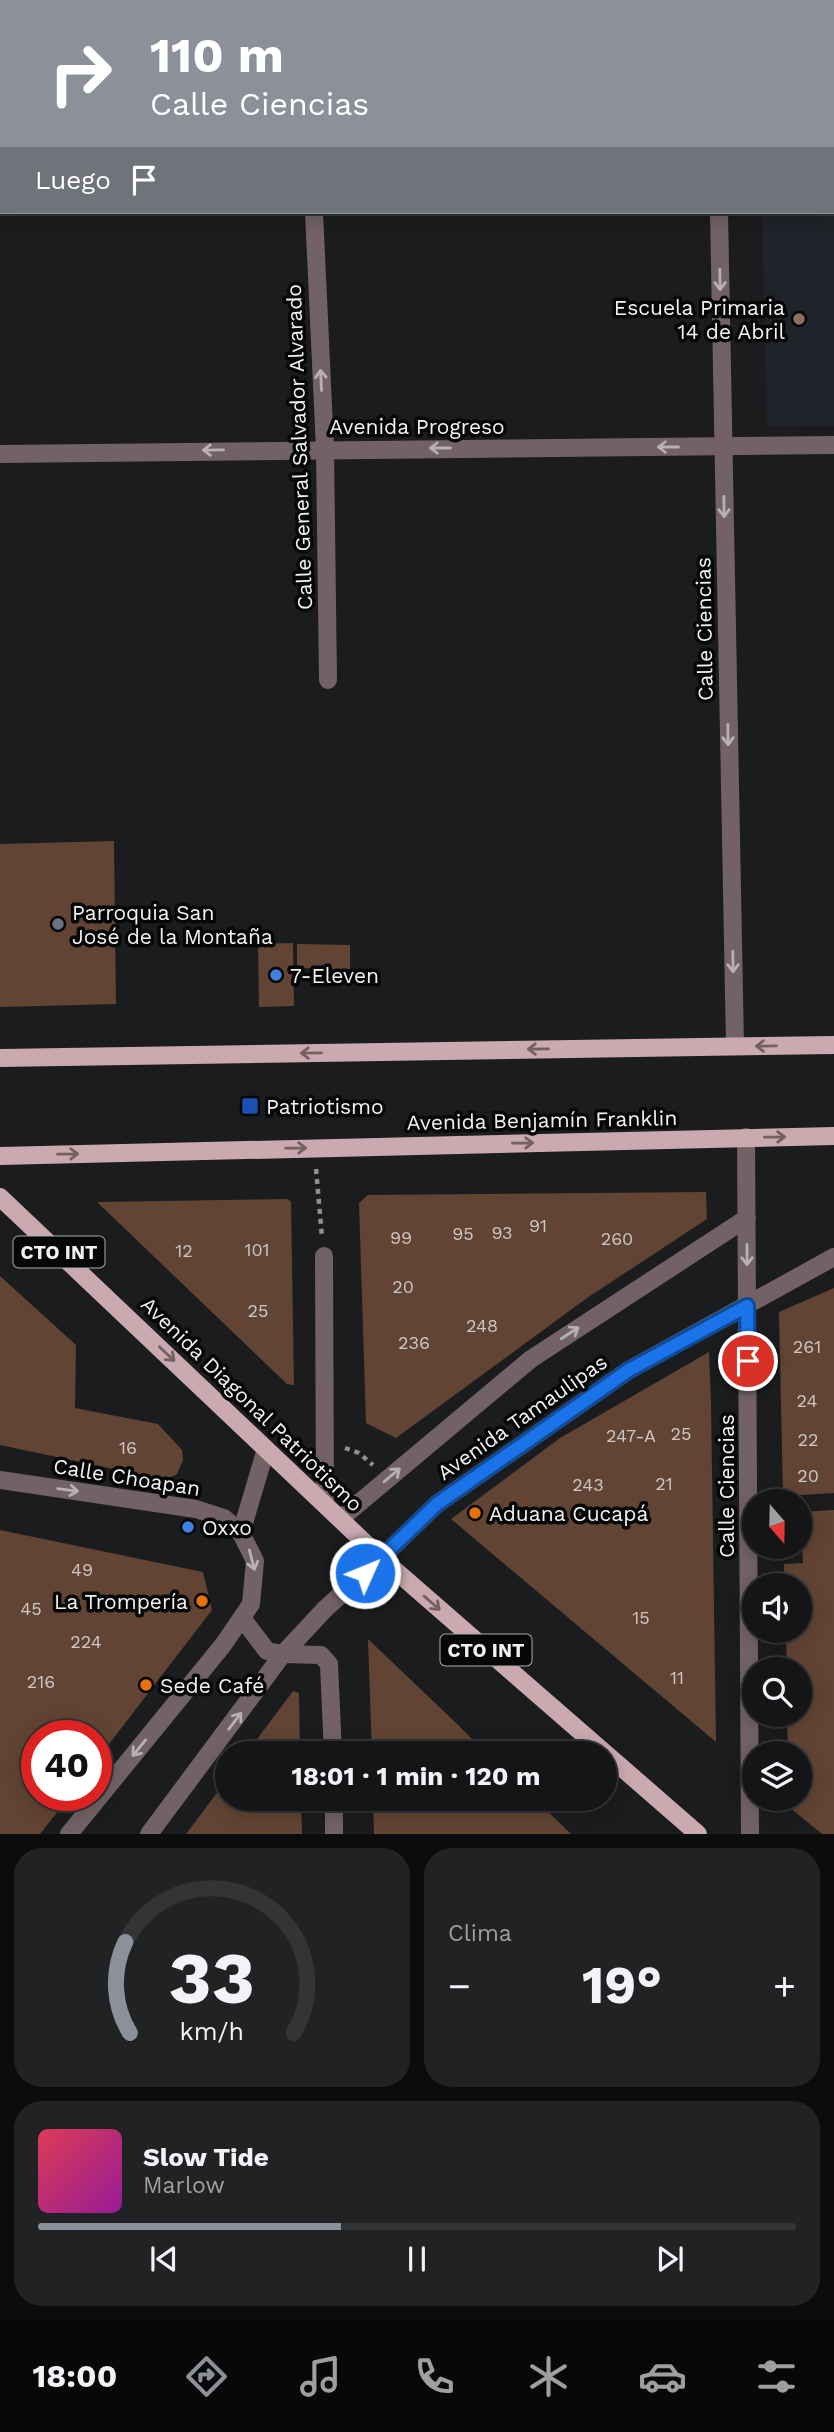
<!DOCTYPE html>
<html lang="es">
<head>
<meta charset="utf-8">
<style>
	body { margin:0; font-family:"Work Sans",sans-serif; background:#212223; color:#f1f3f6; height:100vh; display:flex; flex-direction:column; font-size:26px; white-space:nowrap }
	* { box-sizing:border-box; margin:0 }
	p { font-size:23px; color:#9d9fa1 }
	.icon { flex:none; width:38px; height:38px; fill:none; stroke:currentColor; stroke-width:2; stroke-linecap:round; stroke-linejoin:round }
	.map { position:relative; height:1834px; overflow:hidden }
	.panel { display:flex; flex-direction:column; gap:14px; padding:14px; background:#0b0c0c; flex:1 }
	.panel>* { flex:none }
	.guide { position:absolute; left:0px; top:0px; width:835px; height:214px; box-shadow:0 4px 18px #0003,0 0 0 2px #333435; background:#8c9099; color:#fff; overflow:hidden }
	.needle { width:46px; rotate:160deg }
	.controls { position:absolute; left:742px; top:1489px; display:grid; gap:14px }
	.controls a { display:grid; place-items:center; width:70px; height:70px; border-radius:50%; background:#141516; box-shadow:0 4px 18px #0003,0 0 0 2px #333435; font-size:35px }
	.speed { position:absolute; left:21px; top:1720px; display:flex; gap:14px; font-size:35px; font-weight:700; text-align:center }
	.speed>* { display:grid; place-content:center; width:91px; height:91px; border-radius:50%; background:#141516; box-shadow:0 4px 18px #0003,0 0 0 2px #333435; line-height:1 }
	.speed .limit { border:10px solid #d22; background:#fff; color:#111 }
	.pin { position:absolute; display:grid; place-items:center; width:60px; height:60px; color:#fff; margin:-30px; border:4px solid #fff; border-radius:50%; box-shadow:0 2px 7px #0007 }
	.me { position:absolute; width:77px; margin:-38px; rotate:46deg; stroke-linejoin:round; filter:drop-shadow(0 0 5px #0008) }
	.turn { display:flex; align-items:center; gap:24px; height:147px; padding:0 35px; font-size:32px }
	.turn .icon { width:91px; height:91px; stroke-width:2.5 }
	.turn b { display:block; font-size:49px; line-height:60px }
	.then { display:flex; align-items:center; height:66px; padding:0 35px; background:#0003; gap:14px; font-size:26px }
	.big { font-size:52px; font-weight:700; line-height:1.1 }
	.panel .tile { flex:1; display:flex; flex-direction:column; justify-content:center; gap:10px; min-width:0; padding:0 24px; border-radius:28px; background:#212223 }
	.panel .dial { align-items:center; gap:0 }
	.dial svg { height:182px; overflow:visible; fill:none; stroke:#333435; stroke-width:7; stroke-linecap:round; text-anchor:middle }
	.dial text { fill:#f1f3f6; stroke:none }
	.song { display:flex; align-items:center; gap:21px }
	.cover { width:84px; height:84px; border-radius:10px; background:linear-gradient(135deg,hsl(350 70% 55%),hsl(300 70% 35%)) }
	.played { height:7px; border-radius:4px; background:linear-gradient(90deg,#8c9099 40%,#333435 40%) }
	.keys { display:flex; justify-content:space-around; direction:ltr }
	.heat { display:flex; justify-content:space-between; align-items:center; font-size:38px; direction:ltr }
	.panel .tiles { flex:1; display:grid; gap:14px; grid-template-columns:1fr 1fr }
	.tile:last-child { grid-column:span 2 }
	.trip { position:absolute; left:215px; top:1741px; width:402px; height:70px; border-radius:35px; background:#141516; box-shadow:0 4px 18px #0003,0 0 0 2px #333435; font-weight:700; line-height:70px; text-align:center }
	.dock { display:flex; height:112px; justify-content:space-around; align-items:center; background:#080809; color:#9d9fa1 }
	.dock .icon { width:49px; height:49px }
	.dock .on { color:#8c9099 }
	.dock b { font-size:32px; color:#f1f3f6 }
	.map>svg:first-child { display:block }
	.built { fill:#21232a }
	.building { fill:#614433 }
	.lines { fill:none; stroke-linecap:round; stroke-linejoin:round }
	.path { stroke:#8f9091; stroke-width:4.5; stroke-dasharray:5 5; stroke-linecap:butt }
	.minor { stroke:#726266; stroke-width:18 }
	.tertiary { stroke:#726266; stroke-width:18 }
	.primary { stroke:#caa9b1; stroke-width:18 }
	.oneway { stroke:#b8b1b4 }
	.oneway2 { stroke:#726064 }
	.route-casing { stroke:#114b97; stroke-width:18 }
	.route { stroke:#1a73e8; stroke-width:12 }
	.education-dot { fill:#8d6e63; stroke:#060707; stroke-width:2.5 }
	.worship-dot { fill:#6b7280; stroke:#060707; stroke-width:2.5 }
	.shop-dot { fill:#3f7fe0; stroke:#060707; stroke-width:2.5 }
	.transit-dot { fill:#1a4fb4; stroke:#060707; stroke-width:2.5 }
	.food-dot { fill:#e8710a; stroke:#060707; stroke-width:2.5 }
	.labels { text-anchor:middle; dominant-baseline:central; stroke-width:7; stroke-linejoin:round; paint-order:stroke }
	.number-label { font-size:18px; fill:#cdc6c3 }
	.shield { fill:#060707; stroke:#aaacac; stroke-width:2 }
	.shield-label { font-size:19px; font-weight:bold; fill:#f1f2f3 }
	.poi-label { font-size:21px; fill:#f1f2f3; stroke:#060707; text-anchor:start }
	.street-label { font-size:21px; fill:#f1f2f3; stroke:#060707 }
</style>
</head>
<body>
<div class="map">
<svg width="834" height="1834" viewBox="0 0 834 1834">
	<rect width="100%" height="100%" fill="#1b1c1e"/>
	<!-- built -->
	<path class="built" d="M 834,210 L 834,425 L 767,427 L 762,212 Z"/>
	<!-- building -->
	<path class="building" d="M 114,841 L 116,1004 L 0,1007 L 0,844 Z
		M 293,943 L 294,1006 L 259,1007 L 258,944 Z
		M 297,944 L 350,945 L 350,969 L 297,968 Z
		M 706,1192 L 707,1219 L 587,1298 L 396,1438 L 366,1423 L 359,1203 L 368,1195 Z
		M 288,1199 L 291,1202 L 294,1385 L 287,1384 L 97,1202 Z
		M 0,1276 L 76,1345 L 75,1408 L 158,1424 L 182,1450 L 183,1460 L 177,1474 L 166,1480 L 0,1445 Z
		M 834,1288 L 834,1493 L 783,1496 L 779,1312 Z
		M 709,1352 L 711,1403 L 716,1742 L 451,1519 L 560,1438 Z
		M 834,1510 L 834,1834 L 822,1834 L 789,1807 L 789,1799 L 800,1799 L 800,1754 L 788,1754 L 787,1715 L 800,1715 L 800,1670 L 787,1670 L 786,1631 L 800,1631 L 800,1586 L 784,1586 L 784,1564 L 803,1563 L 800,1512 Z
		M 0,1530 L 203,1572 L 212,1610 L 96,1761 L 96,1736 L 37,1736 L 37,1796 L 70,1796 L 40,1834 L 0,1834 Z
		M 368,1639 L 455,1722 L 487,1754 L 372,1754 Z
		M 293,1691 L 299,1693 L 300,1754 L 246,1754 Z
		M 228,1778 L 228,1799 L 301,1799 L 302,1834 L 186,1834 Z
		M 373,1799 L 535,1799 L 571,1834 L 374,1834 Z"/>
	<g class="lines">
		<!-- path -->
		<path class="path" d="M 316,1169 L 322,1237
			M 345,1448 L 359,1453 L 373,1465"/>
		<!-- minor -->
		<path class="minor" d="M 304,0 L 304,2
			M 716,0 L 716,2
			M 314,212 L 325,449 L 328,680
			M 719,212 L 735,1046
			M 746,1137 L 750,1834
			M 324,1256 L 325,1504
			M 0,1480 L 196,1509 L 224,1518 L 241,1533
			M 340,1519 L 531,1359 L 747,1218
			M 381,1558 L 437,1504 L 629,1370 L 834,1257
			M 283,1654 L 321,1655 L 329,1664 L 333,1754
			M 334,1799 L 334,1834"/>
		<!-- tertiary -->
		<path class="tertiary" d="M 0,454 L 834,445
			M 242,1618 L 267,1651 L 283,1654
			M 69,1834 L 223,1645 L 251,1604 L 255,1561 L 241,1533 L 266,1449
			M 149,1834 L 283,1654 L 325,1609 L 381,1558"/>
		<!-- primary -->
		<path class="primary" d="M 0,1058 L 834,1045
			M 0,1156 L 834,1136
			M 0,1197 L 381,1558 L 698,1834"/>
	</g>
	<!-- one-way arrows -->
	<defs><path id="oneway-shaft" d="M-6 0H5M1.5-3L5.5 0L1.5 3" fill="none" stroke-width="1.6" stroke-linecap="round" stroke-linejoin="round" transform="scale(1.75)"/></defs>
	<g class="oneway">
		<use href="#oneway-shaft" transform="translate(720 280) rotate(89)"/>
		<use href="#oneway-shaft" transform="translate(321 380) rotate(-93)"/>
		<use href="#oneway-shaft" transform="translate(668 447) rotate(180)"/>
		<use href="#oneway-shaft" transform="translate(440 448) rotate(180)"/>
		<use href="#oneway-shaft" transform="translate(213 450) rotate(179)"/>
		<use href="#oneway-shaft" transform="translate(724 507) rotate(89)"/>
		<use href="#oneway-shaft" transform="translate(728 735) rotate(89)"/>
		<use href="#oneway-shaft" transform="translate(733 962) rotate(89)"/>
		<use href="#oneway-shaft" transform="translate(747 1255) rotate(90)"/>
		<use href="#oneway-shaft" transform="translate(570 1333) rotate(-33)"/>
		<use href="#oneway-shaft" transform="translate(392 1475) rotate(-40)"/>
		<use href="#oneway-shaft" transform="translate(68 1490) rotate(8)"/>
		<use href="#oneway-shaft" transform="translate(252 1560) rotate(75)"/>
		<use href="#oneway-shaft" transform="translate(235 1721) rotate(-53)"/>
		<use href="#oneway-shaft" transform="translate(139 1748) rotate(129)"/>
	</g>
	<g class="oneway2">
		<use href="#oneway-shaft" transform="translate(766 1046) rotate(179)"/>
		<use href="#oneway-shaft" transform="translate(538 1049) rotate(179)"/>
		<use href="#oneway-shaft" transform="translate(311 1053) rotate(179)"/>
		<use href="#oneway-shaft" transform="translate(775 1137) rotate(-1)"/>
		<use href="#oneway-shaft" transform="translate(523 1143) rotate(-1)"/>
		<use href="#oneway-shaft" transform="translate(296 1148) rotate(-1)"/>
		<use href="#oneway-shaft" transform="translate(68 1154) rotate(-1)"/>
		<use href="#oneway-shaft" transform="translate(167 1354) rotate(43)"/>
		<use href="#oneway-shaft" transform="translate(432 1603) rotate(41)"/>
	</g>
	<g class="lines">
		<!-- route casing -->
		<g class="route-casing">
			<path id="route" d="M 365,1573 L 437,1504 L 629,1370 L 747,1306 L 748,1361"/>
		</g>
		<!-- route -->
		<use href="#route" class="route"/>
	</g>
	<!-- markers -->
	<circle class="education-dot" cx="799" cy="319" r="7"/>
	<circle class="worship-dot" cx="58" cy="924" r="7"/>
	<g class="shop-dot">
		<circle cx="276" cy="975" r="7"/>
		<circle cx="188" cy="1527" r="7"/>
	</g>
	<rect class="transit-dot" x="241" y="1097" width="18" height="18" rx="3.5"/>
	<g class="food-dot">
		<circle cx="475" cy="1513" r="7"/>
		<circle cx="202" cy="1601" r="7"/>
		<circle cx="146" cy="1685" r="7"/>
	</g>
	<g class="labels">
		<!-- number labels -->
		<g class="number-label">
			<text x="538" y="1225">91</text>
			<text x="502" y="1232">93</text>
			<text x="463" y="1233">95</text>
			<text x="401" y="1237">99</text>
			<text x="617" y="1238">260</text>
			<text x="257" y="1249">101</text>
			<text x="184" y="1250">12</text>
			<text x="403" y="1286">20</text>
			<text x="258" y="1310">25</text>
			<text x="482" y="1325">248</text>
			<text x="414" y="1342">236</text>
			<text x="807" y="1346">261</text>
			<text x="807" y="1400">24</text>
			<text x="681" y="1433">25</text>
			<text x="631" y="1435">247-A</text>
			<text x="808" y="1439">22</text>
			<text x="128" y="1447">16</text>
			<text x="808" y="1475">20</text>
			<text x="664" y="1483">21</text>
			<text x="588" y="1484">243</text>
			<text x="82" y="1569">49</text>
			<text x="31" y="1608">45</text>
			<text x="641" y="1617">15</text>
			<text x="86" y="1641">224</text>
			<text x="677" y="1677">11</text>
			<text x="41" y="1681">216</text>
		</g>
		<!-- shield labels -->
		<g class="shield">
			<rect x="13.5" y="1236.5" width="91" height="31" rx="5"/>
			<rect x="440.5" y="1634.5" width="91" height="31" rx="5"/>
		</g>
		<g class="shield-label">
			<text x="59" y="1252">CTO INT</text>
			<text x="486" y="1650">CTO INT</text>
		</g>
		<!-- poi labels -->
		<g class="poi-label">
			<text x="785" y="307" text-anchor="end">Escuela Primaria<tspan x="785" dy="24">14 de Abril</tspan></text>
			<text x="72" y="912">Parroquia San<tspan x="72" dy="24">José de la Montaña</tspan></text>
			<text x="290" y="975">7-Eleven</text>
			<text x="266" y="1106">Patriotismo</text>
			<text x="489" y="1513">Aduana Cucapá</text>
			<text x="202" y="1527">Oxxo</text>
			<text x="188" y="1601" text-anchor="end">La Trompería</text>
			<text x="160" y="1685">Sede Café</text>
		</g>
		<!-- street labels -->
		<g class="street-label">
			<text x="417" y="426">Avenida Progreso</text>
			<text transform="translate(299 447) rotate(-92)">Calle General Salvador Alvarado</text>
			<text transform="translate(704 629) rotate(-91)">Calle Ciencias</text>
			<text transform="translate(542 1120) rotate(-1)">Avenida Benjamín Franklin</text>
			<text transform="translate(252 1404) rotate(44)">Avenida Diagonal Patriotismo</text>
			<text transform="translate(522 1417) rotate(-35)">Avenida Tamaulipas</text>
			<text transform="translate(127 1477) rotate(9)">Calle Choapan</text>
			<text transform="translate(726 1486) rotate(-90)">Calle Ciencias</text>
		</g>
	</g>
</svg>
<div class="controls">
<a><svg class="needle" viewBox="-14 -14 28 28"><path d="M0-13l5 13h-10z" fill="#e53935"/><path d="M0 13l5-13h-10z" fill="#9d9fa1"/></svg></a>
<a><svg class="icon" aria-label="sound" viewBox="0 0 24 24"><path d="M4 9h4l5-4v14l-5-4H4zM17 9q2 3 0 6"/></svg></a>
<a><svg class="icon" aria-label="search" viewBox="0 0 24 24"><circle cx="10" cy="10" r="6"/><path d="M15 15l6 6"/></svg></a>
<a><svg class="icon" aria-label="layers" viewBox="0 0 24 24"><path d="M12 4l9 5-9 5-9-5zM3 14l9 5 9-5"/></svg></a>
</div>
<div class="speed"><div class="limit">40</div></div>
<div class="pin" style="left:748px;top:1361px;background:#d93025"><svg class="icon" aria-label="arrive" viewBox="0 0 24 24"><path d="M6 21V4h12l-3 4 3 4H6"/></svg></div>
<svg class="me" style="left:365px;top:1573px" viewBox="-20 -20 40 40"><circle r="17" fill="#1a73e8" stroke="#fff" stroke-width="3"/><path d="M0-11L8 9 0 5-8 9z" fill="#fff"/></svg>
<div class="trip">18:01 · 1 min · 120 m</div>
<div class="guide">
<div class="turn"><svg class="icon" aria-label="right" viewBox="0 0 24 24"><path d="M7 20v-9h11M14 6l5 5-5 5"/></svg><div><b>110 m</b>Calle Ciencias</div></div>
<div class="then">Luego<svg class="icon" aria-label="arrive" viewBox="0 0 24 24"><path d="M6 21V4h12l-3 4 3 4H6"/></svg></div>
</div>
</div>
<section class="panel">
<div class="tiles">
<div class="tile dial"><svg viewBox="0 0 100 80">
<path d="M14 69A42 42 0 1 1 86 69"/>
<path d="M14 69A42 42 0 0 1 12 29" stroke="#8c9099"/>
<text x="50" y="56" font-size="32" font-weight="700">33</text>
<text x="50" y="72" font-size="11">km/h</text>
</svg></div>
<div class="tile"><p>Clima</p>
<div class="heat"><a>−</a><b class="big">19°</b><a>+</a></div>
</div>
<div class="tile">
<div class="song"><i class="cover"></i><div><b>Slow Tide</b><p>Marlow</p></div></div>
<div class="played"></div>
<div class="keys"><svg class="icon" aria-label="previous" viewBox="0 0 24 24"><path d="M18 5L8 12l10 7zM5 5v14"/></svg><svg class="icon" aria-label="pause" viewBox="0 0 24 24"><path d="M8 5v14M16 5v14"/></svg><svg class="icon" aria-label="next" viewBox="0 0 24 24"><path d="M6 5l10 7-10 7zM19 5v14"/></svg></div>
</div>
</div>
</section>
<nav class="dock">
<b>18:00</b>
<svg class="icon on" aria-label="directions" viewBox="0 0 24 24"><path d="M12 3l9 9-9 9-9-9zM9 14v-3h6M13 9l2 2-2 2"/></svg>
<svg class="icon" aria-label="music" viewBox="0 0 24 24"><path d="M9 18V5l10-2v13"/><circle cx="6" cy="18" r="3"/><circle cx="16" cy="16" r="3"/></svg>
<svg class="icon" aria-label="phone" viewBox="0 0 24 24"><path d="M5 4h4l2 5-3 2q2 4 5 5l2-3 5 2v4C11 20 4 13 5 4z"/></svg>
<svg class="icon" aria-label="climate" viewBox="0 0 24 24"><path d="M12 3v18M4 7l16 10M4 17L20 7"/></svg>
<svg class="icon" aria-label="car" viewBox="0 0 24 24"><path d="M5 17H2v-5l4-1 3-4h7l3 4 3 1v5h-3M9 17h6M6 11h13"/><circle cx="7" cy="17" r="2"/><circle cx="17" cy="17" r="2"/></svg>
<svg class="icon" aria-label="filters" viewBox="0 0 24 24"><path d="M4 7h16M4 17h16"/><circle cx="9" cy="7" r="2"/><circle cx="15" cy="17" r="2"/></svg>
</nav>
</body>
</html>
